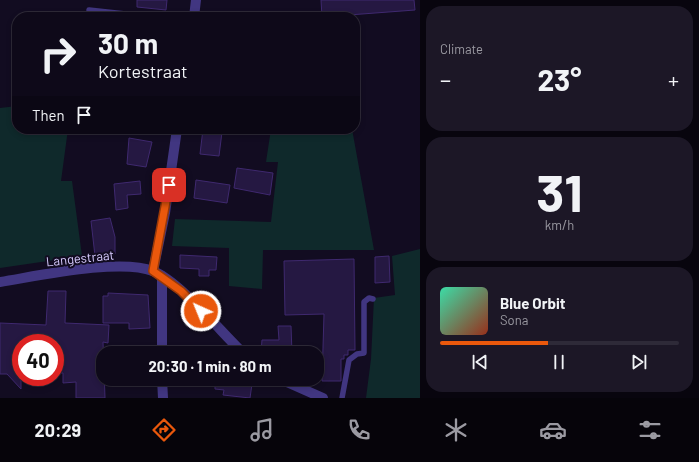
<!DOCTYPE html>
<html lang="en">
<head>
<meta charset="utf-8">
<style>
	body { margin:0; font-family:Barlow,sans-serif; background:#1c1726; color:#f1f3f6; height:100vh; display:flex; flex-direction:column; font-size:15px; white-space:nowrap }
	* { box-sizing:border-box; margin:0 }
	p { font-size:13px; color:#9b9aa2 }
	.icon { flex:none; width:22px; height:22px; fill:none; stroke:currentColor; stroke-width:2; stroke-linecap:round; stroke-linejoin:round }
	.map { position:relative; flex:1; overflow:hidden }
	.drawer { display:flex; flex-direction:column; gap:6px; padding:6px; background:#08050e; width:279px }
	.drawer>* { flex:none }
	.top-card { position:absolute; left:12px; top:12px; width:348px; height:122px; border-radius:16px; box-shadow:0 2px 6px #0003,0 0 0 1px #2e2a38; background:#0e0919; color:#f1f3f6; overflow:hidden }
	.speed { position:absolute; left:12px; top:334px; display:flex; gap:8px; font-size:20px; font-weight:700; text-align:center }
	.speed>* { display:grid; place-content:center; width:52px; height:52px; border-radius:50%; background:#0e0919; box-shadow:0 2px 6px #0003,0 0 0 1px #2e2a38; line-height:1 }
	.speed .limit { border:6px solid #d22; background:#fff; color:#111 }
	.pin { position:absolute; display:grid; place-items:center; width:34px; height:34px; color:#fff; margin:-17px; border-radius:8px; box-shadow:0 2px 6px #0006 }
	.me { position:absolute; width:44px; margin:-22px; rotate:316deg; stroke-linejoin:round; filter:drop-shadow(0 0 3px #0008) }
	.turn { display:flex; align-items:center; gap:14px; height:84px; padding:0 20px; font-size:18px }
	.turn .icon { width:52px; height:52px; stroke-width:2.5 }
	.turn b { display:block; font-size:28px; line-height:34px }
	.then { display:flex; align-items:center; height:38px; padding:0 20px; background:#0003; gap:8px; font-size:15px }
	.big { font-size:30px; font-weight:700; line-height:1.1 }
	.drawer .card { flex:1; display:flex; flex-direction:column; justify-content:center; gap:6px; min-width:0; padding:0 14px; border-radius:16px; background:#1c1726 }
	.drawer .dial { align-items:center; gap:0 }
	.dial b { font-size:52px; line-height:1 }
	.song { display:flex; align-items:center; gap:12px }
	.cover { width:48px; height:48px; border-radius:6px; background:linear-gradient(135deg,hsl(160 70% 55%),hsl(10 70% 35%)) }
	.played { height:4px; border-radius:2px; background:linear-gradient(90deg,#ea580c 45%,#2e2a38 45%) }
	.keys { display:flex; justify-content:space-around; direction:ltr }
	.heat { display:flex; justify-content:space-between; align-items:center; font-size:22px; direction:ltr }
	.trip { position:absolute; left:96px; top:346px; width:228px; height:40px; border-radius:16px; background:#0e0919; box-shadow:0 2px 6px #0003,0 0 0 1px #2e2a38; font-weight:700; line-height:40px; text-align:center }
	.dock { display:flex; height:64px; justify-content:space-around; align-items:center; background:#06040a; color:#9b9aa2 }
	.dock .icon { width:28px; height:28px }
	.dock .selected { color:#ea580c }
	.dock b { font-size:18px; color:#f1f3f6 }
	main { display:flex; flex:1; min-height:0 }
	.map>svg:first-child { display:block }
	.green { fill:#0f292b }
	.building { fill:#251842; stroke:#3f296f }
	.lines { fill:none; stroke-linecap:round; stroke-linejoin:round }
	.service { stroke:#413681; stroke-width:5.5 }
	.minor { stroke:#413681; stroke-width:10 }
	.tertiary { stroke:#413681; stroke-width:10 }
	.route-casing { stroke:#983908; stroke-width:10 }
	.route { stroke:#ea580c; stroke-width:7 }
	.labels { text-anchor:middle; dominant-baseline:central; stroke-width:4; stroke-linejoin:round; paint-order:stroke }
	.street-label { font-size:13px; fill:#d8ccff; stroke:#120c21 }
</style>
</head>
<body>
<main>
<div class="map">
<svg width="420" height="398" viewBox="0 0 420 398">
	<rect width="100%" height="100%" fill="#120c21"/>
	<!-- green -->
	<path class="green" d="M 17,106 L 17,129 L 68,129 L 61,181 L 72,181 L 82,256 L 0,268 L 0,108 Z
		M 271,129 L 352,129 L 374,250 L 263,250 L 262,289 L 229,286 L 229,248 L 172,246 L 175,219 L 271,222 L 278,162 L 266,162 Z
		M 420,249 L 420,398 L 366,398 L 371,359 L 374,298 L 395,295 L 392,256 Z"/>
	<!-- building -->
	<path class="building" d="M 137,0 L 167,0 L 166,10 L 137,7 Z
		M 321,0 L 414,0 L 415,10 L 322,17 Z
		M 203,129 L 222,132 L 219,156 L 200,154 Z
		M 129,138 L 152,142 L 146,167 L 127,164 Z
		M 237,168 L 273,173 L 270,195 L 234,188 Z
		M 196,180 L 230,185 L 227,203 L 194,198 Z
		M 140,181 L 141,194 L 127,195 L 128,208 L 116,210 L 114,184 Z
		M 110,218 L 115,237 L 115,254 L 95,256 L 91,221 Z
		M 180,255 L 217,257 L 216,270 L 209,270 L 209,276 L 199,276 L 199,269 L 180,268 Z
		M 389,256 L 390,282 L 375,283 L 375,257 Z
		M 354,259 L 355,350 L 348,350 L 348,355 L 344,355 L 344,359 L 341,359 L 341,381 L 322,381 L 324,314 L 285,315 L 284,261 Z
		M 48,291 L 66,291 L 65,323 L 109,325 L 108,343 L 103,342 L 105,398 L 76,398 L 76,382 L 63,383 L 63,373 L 55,373 L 55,343 L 21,343 L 21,389 L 7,374 L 0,374 L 0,323 L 46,325 Z
		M 108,293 L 148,295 L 150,328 L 129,329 L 129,323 L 103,323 L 103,296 L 108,296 Z
		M 278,326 L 291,326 L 292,353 L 261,353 L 262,340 L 279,340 Z
		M 215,379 L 239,379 L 238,383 L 252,384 L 250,398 L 223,395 L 224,390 L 215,389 Z"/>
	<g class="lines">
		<!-- service -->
		<path class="service" d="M 89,10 L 153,17
			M 342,398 L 349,360 L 357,354 L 364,353 L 364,302 L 369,298 L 373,299"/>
		<!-- minor -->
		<path class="minor" d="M 194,17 L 196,0
			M 153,271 L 165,213 L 177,129
			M 162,276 L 162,353
			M 162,379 L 163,398"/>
		<!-- tertiary -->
		<path class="tertiary" d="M 0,282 C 38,276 120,258 153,271 C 180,282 221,332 243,353
			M 280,379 L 323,398"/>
	</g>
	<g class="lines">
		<!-- route casing -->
		<g class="route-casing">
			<path id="route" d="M 169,185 L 153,271 L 181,291 L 201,311"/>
		</g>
		<!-- route -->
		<use href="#route" class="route"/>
	</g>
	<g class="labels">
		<!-- street labels -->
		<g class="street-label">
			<text transform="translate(80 258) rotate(-6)">Langestraat</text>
		</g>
	</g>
</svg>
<div class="speed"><div class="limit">40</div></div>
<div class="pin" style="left:169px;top:185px;background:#d93025"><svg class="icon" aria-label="arrive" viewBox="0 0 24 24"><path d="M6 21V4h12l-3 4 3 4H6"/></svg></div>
<svg class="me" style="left:201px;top:311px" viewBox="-20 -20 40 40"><circle r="17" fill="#ea580c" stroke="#fff" stroke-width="3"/><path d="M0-11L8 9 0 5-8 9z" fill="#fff"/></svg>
<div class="trip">20:30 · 1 min · 80 m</div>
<div class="top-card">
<div class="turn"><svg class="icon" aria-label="right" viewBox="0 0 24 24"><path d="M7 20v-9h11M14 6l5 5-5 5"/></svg><div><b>30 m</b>Kortestraat</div></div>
<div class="then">Then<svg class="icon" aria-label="arrive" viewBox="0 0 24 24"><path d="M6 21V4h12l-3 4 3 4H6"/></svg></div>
</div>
</div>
<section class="drawer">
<div class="card"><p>Climate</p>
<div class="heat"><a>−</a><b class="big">23°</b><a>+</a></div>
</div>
<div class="card dial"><b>31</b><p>km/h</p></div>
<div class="card">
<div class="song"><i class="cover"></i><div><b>Blue Orbit</b><p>Sona</p></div></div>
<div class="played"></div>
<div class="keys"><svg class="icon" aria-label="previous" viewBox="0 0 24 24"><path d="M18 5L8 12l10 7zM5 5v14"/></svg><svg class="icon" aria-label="pause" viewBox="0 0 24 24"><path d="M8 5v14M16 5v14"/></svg><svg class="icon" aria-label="next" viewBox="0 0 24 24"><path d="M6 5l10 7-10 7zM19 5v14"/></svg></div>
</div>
</section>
</main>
<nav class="dock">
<b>20:29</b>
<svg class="icon selected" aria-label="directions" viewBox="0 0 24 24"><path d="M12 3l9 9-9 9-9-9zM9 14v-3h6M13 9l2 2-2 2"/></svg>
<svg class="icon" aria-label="music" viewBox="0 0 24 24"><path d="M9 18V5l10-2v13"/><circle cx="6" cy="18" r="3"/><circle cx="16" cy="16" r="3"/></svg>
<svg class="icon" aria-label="phone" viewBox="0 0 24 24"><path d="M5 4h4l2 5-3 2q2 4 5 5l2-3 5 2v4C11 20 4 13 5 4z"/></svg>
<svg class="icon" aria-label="climate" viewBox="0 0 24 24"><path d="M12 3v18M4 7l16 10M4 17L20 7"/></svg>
<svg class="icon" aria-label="car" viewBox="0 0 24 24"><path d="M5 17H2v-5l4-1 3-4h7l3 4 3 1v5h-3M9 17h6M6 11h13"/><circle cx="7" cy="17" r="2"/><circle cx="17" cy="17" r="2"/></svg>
<svg class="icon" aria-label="filters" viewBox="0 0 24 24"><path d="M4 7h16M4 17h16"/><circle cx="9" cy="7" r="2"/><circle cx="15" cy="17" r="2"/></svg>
</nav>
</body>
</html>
